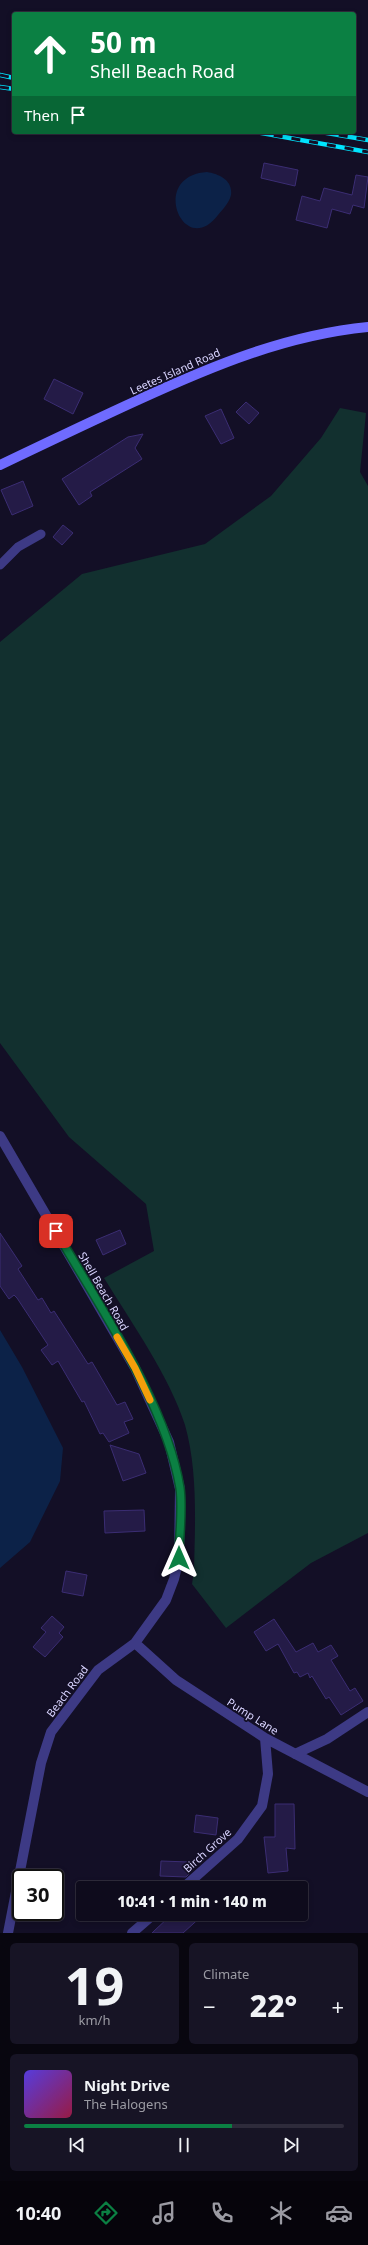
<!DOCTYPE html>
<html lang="en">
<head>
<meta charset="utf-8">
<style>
	body { margin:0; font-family:"Noto Sans",sans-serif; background:#171425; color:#f1f3f6; height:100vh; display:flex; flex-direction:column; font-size:15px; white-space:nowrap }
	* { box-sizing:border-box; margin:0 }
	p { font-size:13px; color:#9b9ba3 }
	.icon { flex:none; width:22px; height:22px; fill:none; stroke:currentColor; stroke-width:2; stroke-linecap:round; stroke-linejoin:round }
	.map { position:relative; height:1933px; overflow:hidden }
	.drawer { display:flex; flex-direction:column; gap:10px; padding:10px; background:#08060f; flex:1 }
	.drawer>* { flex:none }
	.top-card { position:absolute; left:12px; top:12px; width:344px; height:122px; border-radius:4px; box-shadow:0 2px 6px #0003,0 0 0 1px #2e2b3b; background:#0b8043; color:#fff; overflow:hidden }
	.speed { position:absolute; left:12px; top:1869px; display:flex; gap:8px; font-size:20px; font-weight:700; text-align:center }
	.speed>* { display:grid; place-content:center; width:52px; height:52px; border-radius:50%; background:#0e0b1c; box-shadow:0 2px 6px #0003,0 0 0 1px #2e2b3b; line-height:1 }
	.speed .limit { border:2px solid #111; border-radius:6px; background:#fff; color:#111 }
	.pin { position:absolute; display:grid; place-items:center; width:34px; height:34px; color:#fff; margin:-17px; border-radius:8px; box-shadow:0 2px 6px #0006 }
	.me { position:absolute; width:44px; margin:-22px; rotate:0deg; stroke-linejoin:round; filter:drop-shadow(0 0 3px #0008) }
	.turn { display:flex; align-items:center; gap:14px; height:84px; padding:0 12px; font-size:18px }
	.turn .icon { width:52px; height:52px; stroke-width:2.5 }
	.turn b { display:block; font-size:28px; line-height:34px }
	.then { display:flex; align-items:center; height:38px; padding:0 12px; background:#0003; gap:8px; font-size:15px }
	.big { font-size:30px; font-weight:800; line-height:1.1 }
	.drawer .widget { flex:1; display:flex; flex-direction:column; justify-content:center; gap:6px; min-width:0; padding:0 14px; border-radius:6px; background:#171425 }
	.drawer .dial { align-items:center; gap:0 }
	.dial b { font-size:52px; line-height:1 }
	.song { display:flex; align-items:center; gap:12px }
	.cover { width:48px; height:48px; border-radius:6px; background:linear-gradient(135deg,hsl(250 70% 55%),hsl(340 70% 35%)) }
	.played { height:4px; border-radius:2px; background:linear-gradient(90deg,#0b8043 65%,#2e2b3b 65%) }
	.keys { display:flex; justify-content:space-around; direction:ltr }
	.heat { display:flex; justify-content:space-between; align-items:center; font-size:22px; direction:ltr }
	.drawer .tiles { flex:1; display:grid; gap:10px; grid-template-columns:1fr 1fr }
	.widget:last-child { grid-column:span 2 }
	.trip { position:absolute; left:76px; top:1881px; width:232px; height:40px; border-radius:4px; background:#0e0b1c; box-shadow:0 2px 6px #0003,0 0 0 1px #2e2b3b; font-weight:800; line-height:40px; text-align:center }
	.tabs { display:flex; height:64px; justify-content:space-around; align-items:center; background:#06040b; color:#9b9ba3 }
	.tabs .icon { width:28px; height:28px }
	.tabs .active { color:#0b8043 }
	.tabs b { font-size:18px; color:#f1f3f6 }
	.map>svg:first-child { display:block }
	.green { fill:#12302f }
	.water { fill:#0c2248 }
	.building { fill:#241b47; stroke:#3b2d73 }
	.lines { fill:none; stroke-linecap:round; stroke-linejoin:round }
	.service { stroke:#3d3a85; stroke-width:9 }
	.minor { stroke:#3d3a85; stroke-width:10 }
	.secondary { stroke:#6f6bff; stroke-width:10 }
	.rail-casing { stroke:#00e5ff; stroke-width:4.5 }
	.rail { stroke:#130f26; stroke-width:3; stroke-dasharray:9; stroke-linecap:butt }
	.route-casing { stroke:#07532c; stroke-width:10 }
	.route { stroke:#0b8043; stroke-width:7 }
	.slow { stroke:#f59e0b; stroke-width:7 }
	.labels { text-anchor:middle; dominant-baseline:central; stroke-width:3.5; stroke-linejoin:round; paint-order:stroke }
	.street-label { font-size:11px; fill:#d9d4ff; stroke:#130f26 }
</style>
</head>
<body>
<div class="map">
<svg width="368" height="1933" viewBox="0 0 368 1933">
	<rect width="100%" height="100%" fill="#130f26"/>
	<!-- green -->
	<path class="green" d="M 340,408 L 366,413 L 360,472 L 368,486 L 368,1533 L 311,1563 L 226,1628 L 192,1584 L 194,1571 C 195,1524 198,1471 185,1425 C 170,1377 131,1322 104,1278 L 154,1251 L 146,1204 L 69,1137 L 0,1043 L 0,642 L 82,574 L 205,544 L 271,496 L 321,438 Z"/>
	<!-- water -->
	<path class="water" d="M 207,172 C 219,174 233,180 231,195 C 229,203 223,209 218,215 C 184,260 148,176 207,172 Z
		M 0,1330 L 22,1367 L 63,1448 L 60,1481 L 30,1542 L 0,1568 Z"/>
	<!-- building -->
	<path class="building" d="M 264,163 L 298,170 L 295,186 L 261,178 Z
		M 356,175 L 368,177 L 364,208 L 353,205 L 350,214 L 332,209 L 327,228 L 296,220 L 302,196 L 320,201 L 324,188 L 352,195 Z
		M 54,379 L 83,393 L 73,414 L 44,399 Z
		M 246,402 L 259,413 L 249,424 L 236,412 Z
		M 221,409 L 234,438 L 221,444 L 205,416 Z
		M 143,434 L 135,448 L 142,459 L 90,492 L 92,496 L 79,505 L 62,479 L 128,437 Z
		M 23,481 L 33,506 L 12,515 L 1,490 Z
		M 63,525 L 73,533 L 62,545 L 53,537 Z
		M 120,1230 L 126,1244 L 103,1255 L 96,1240 Z
		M 0,1233 L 22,1266 L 18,1269 L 38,1300 L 42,1298 L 51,1313 L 54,1311 L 88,1364 L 92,1362 L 117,1405 L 125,1402 L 133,1419 L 124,1422 L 129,1433 L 109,1442 L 103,1433 L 100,1434 L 84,1401 L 82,1402 L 58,1361 L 52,1365 L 41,1350 L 48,1345 L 17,1298 L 14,1295 L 9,1299 L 0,1286 Z
		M 110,1445 L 139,1454 L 146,1473 L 123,1481 Z
		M 144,1510 L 145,1531 L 105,1533 L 104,1511 Z
		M 66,1571 L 87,1575 L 83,1596 L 62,1592 Z
		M 52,1616 L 64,1627 L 59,1633 L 63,1637 L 45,1657 L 33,1647 L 46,1632 L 41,1628 Z
		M 274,1619 L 296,1652 L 313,1643 L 318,1652 L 331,1645 L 338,1656 L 331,1660 L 350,1691 L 355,1688 L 363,1701 L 341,1715 L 329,1697 L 326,1699 L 312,1676 L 310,1678 L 308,1673 L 300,1677 L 297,1672 L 294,1673 L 278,1644 L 266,1651 L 254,1632 Z
		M 275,1804 L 294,1804 L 295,1849 L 286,1848 L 288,1871 L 268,1873 L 264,1837 L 275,1837 Z
		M 196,1815 L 218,1818 L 216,1835 L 194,1832 Z
		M 161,1861 L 189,1862 L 189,1874 L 186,1877 L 160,1876 Z
		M 172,1914 L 204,1914 L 183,1933 L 152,1933 Z"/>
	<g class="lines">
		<!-- service -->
		<path class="service" d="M 0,565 L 18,547 L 41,534"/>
		<!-- minor -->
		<path class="minor" d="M 0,1136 L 135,1368 L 169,1442 L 180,1489 L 179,1558 L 174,1579 L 166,1600 L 135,1643 L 98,1670 L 51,1732 L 41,1763 L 8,1933
			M 135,1643 L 176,1680 L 265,1738 L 368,1792
			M 295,1754 L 327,1739 L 368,1712
			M 183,1888 L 238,1839 L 262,1806 L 268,1774 L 265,1738
			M 132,1933 L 154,1914"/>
		<!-- secondary -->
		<path class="secondary" d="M 0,465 C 46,443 92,421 138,400 C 212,366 286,335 368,327"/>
		<!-- rail casing -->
		<g class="rail-casing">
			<path id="rail" d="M 0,75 L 14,78
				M 0,87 L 14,89
				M 256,132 L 368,152
				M 321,132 L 368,140"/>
		</g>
		<!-- rail -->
		<use href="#rail" class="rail"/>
	</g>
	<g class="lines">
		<!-- route casing -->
		<g class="route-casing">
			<path id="route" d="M 56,1231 C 99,1306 166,1403 180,1488 C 183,1510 179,1536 179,1558"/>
		</g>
		<!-- route -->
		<use href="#route" class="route"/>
		<!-- slow -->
		<path class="slow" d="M 117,1337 L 135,1368 L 150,1400"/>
	</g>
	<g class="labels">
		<!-- street labels -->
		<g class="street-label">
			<text transform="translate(175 371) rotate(-24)">Leetes Island Road</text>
			<text transform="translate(104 1291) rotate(60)">Shell Beach Road</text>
			<text transform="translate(67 1691) rotate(-53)">Beach Road</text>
			<text transform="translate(253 1716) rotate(32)">Pump Lane</text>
			<text transform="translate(207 1850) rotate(-42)">Birch Grove</text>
		</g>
	</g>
</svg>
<div class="speed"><div class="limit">30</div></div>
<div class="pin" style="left:56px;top:1231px;background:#d93025"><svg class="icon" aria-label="arrive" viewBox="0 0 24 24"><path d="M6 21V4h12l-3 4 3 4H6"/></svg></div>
<svg class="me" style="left:179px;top:1558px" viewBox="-20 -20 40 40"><path d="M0-17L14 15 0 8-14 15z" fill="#0b8043" stroke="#fff" stroke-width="4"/></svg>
<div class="trip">10:41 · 1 min · 140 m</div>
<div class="top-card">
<div class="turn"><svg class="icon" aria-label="ahead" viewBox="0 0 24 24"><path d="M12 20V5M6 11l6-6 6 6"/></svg><div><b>50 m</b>Shell Beach Road</div></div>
<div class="then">Then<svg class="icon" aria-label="arrive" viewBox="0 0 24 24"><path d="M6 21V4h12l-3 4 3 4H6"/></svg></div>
</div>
</div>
<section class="drawer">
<div class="tiles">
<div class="widget dial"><b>19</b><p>km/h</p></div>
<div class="widget"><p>Climate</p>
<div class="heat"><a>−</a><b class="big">22°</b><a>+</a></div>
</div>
<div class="widget">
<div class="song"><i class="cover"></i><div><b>Night Drive</b><p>The Halogens</p></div></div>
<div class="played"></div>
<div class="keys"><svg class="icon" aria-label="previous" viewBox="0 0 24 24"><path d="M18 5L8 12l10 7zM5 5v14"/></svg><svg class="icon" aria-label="pause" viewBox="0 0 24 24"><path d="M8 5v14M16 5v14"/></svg><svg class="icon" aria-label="next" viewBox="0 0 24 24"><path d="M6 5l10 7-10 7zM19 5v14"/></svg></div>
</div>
</div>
</section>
<nav class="tabs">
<b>10:40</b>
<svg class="icon active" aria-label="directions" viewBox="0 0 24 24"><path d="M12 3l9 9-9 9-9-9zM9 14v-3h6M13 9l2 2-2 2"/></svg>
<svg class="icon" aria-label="music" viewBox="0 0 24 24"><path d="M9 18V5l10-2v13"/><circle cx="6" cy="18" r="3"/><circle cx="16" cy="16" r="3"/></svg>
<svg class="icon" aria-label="phone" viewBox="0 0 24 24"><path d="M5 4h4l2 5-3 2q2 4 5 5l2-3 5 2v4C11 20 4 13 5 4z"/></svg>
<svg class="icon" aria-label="climate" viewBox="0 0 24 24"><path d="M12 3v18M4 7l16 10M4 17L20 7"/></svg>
<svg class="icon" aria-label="car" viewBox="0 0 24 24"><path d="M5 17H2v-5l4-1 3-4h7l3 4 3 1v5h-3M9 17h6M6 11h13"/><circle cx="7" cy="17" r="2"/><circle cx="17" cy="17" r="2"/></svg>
</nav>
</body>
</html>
